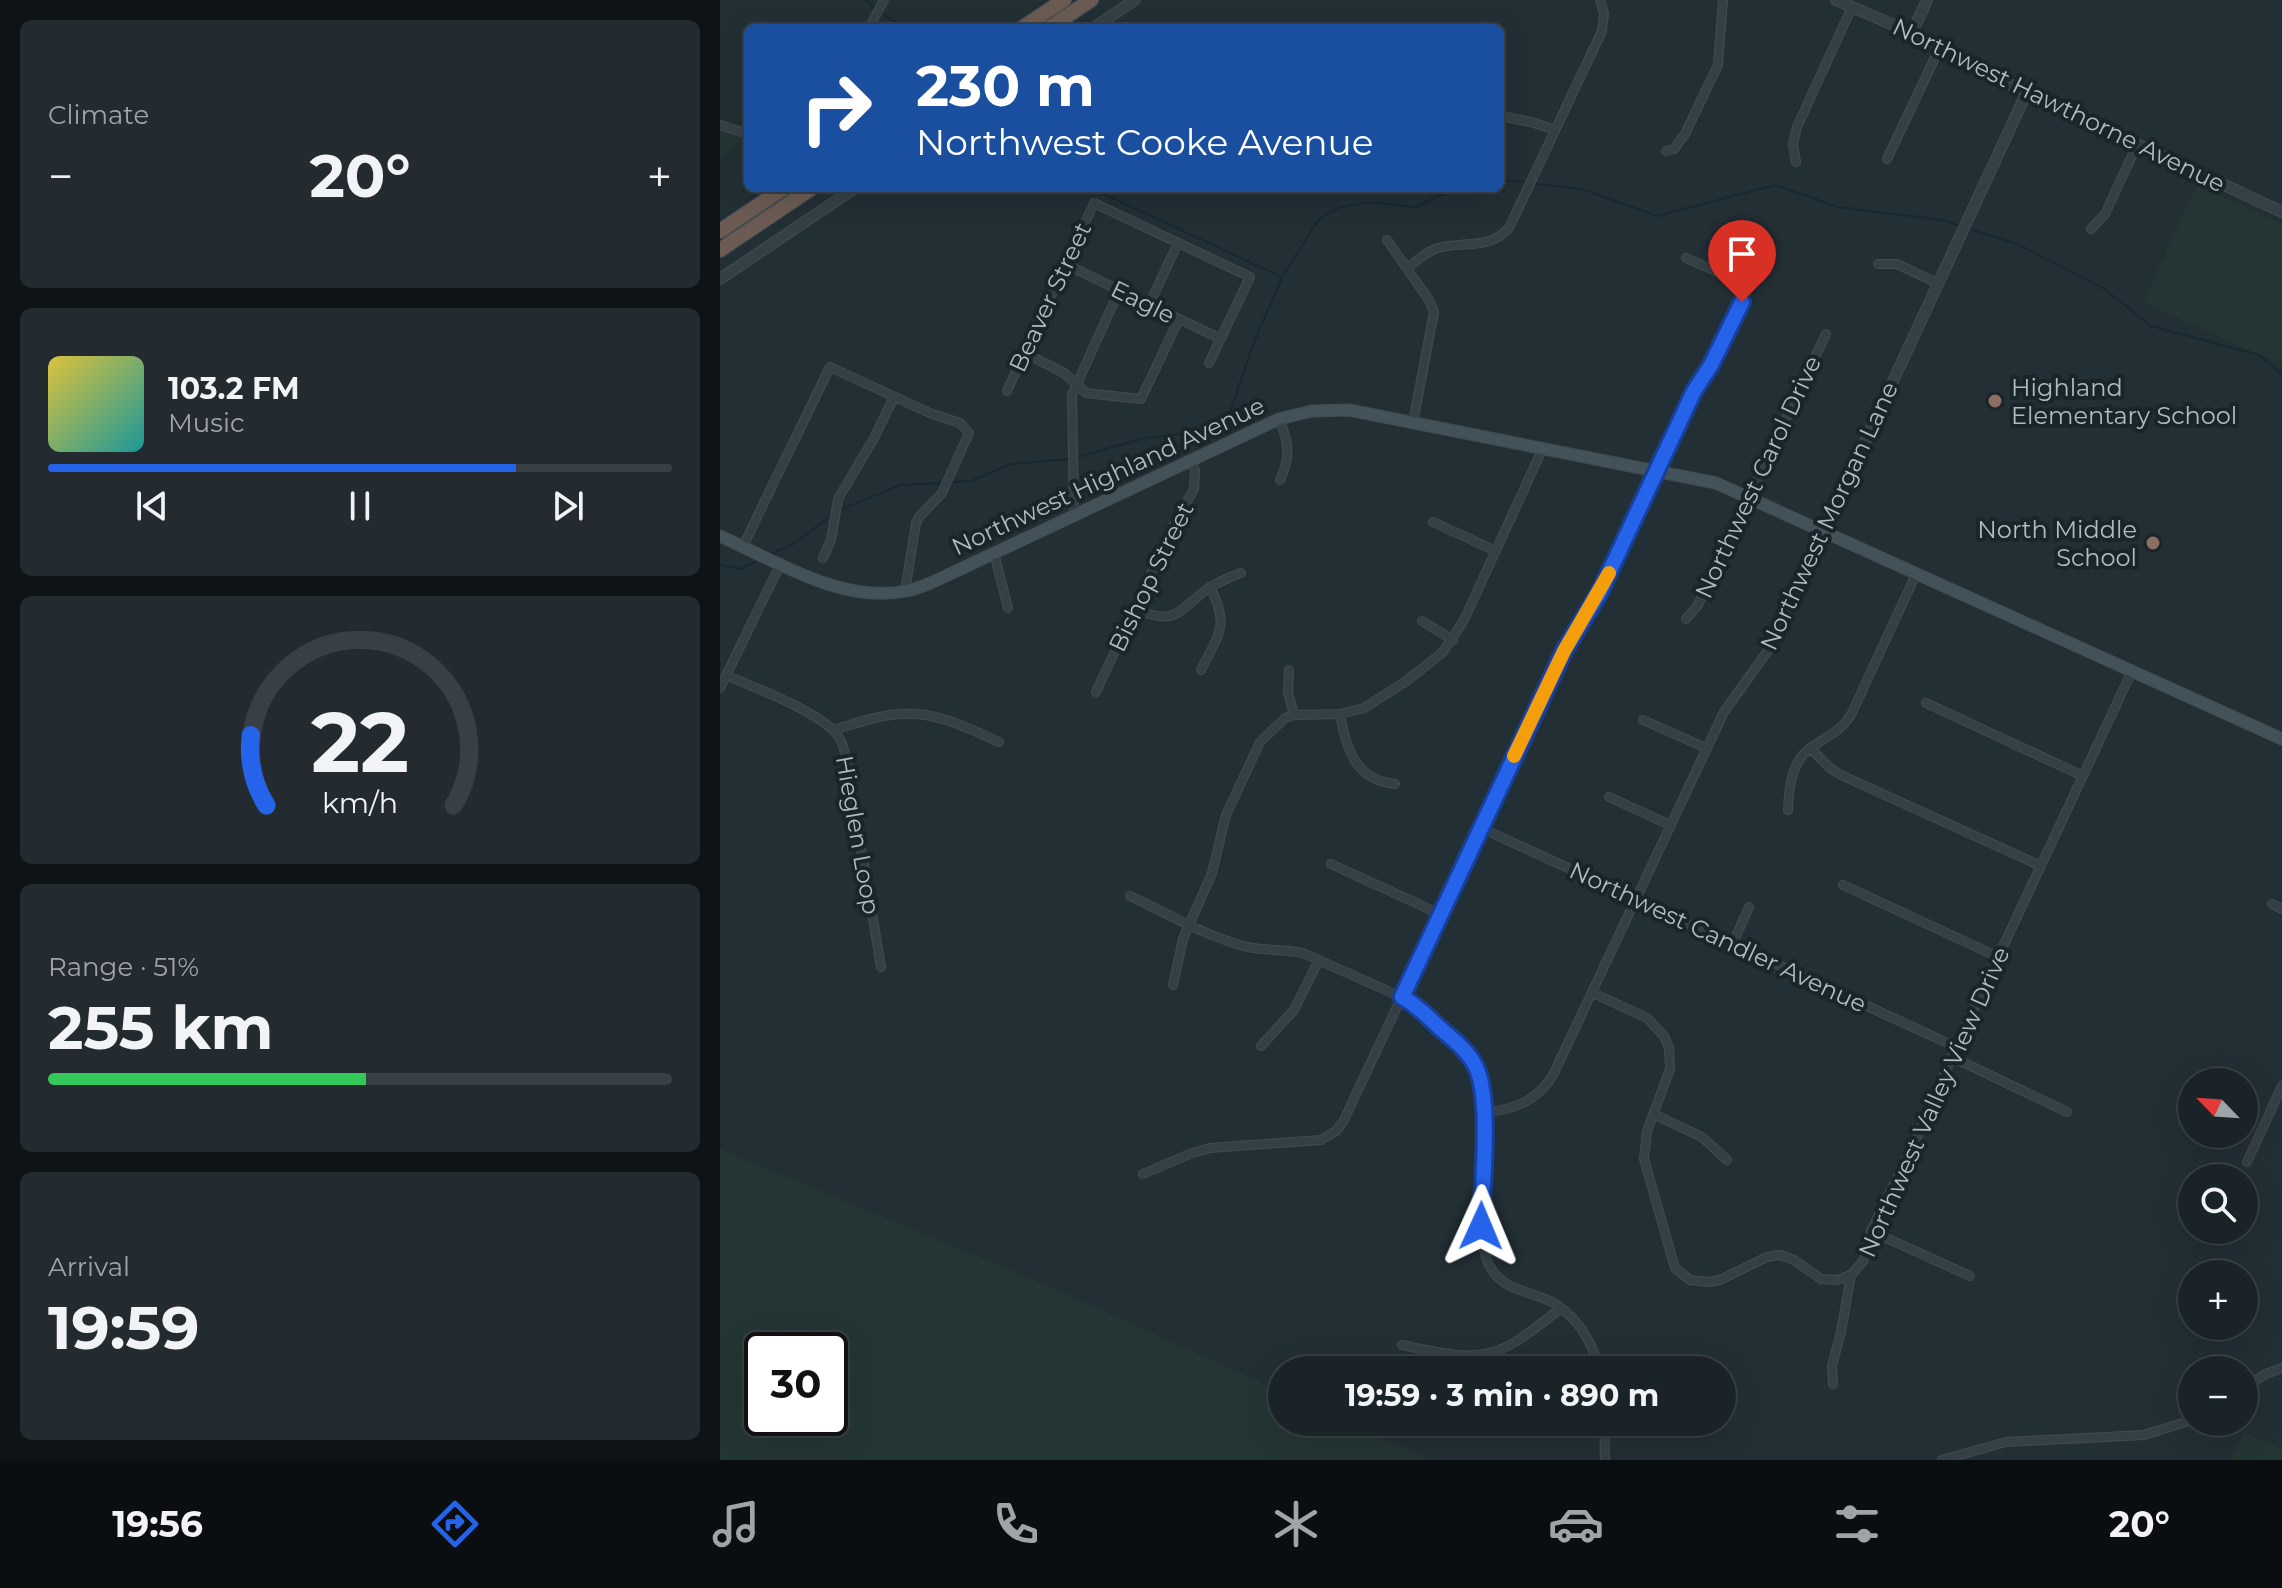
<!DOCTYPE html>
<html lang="en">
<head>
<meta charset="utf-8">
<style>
	body { margin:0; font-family:Montserrat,sans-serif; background:#232b30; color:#f1f3f6; height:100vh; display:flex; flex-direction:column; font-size:30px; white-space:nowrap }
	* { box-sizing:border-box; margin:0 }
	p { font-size:26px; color:#9fa4a8 }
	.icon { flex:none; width:44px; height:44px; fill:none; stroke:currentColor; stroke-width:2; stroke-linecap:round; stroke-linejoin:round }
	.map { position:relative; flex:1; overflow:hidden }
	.drawer { display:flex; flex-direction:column; gap:20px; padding:20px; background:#0e1316; width:720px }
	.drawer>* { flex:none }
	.hud { position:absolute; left:24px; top:24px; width:760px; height:168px; border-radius:12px; box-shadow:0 8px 32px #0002,0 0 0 2px #384045; background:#1a4fa0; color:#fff; overflow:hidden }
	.needle { width:52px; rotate:295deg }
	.fabs { position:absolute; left:1458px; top:1068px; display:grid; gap:16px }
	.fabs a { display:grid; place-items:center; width:80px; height:80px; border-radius:50%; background:#1a2328; box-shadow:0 8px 32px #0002,0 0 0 2px #384045; font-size:40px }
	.speed { position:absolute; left:24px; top:1332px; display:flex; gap:16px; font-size:40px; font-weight:700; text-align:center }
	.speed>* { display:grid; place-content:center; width:104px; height:104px; border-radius:50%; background:#1a2328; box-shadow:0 8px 32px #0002,0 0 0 2px #384045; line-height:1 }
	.speed .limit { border:4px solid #111; border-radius:12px; background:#fff; color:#111 }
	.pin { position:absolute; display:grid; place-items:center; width:68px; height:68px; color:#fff; margin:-82px -34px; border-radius:50% 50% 50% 0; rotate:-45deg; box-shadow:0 0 8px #0007 }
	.pin .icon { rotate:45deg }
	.me { position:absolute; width:88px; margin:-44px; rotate:1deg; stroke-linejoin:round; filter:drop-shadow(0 0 6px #0008) }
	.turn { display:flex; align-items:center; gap:28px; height:168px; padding:0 40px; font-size:36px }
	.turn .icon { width:104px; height:104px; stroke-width:2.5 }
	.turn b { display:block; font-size:56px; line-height:68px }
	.big { font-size:60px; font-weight:700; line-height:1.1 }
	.drawer .widget { flex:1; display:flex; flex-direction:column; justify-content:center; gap:12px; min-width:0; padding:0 28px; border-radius:12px; background:#232b30 }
	.drawer .dial { align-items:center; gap:0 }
	.dial svg { height:208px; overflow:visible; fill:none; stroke:#384045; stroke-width:7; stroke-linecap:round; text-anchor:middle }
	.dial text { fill:#f1f3f6; stroke:none }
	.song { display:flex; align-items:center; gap:24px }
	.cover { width:96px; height:96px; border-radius:12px; background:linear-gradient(135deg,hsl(50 70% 55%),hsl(180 70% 35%)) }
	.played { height:8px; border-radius:4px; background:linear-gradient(90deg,#2563eb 75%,#384045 75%) }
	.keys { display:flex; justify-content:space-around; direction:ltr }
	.heat { display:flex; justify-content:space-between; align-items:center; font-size:44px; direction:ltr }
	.charge { height:12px; border-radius:6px; background:linear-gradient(90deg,#34c759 51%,#384045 0) }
	.trip { position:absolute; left:548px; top:1356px; width:468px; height:80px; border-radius:40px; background:#1a2328; box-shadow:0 8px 32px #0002,0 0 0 2px #384045; font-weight:700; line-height:80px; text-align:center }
	.dock { display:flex; height:128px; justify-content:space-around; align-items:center; background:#0a0e10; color:#9fa4a8 }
	.dock .icon { width:56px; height:56px }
	.dock .on { color:#2563eb }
	.dock b { font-size:36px; color:#f1f3f6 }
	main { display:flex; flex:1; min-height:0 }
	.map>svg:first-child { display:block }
	.green { fill:#243634; fill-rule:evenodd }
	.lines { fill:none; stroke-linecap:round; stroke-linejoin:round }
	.stream { stroke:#172831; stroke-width:2 }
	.minor-casing { stroke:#414c52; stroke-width:10 }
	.tertiary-casing { stroke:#414c52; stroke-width:12 }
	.secondary-casing { stroke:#414c52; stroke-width:13 }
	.motorway-casing { stroke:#3f4b50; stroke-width:16 }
	.minor { stroke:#354046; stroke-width:8 }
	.tertiary { stroke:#354046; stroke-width:10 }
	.secondary { stroke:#435158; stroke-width:11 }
	.motorway { stroke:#6b5b53; stroke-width:14 }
	.route-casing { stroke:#184099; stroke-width:20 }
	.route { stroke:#2563eb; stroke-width:14 }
	.slow { stroke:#f59e0b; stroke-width:14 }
	.education-dot { fill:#8d6e63; stroke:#1a252a; stroke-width:3 }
	.labels { text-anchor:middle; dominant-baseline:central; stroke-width:8; stroke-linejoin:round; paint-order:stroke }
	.street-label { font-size:24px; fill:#afbbc2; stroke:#1a252a }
	.poi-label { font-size:24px; fill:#afbbc2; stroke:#1a252a; text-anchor:start }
</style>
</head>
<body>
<main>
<section class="drawer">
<div class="widget"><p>Climate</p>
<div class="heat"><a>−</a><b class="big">20°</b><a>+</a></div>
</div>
<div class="widget">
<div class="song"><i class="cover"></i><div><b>103.2 FM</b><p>Music</p></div></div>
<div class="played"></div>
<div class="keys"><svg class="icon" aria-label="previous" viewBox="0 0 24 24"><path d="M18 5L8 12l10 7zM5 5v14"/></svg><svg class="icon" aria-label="pause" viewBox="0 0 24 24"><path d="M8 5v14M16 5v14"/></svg><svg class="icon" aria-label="next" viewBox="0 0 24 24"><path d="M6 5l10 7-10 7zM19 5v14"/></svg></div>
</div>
<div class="widget dial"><svg viewBox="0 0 100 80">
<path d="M14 69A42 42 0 1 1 86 69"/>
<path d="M14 69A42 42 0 0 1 8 42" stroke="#2563eb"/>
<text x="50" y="56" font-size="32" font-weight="700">22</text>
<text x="50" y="72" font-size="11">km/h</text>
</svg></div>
<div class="widget"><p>Range · 51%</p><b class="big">255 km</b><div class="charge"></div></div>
<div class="widget"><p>Arrival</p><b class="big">19:59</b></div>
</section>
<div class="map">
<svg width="1562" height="1460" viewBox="0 0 1562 1460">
	<rect width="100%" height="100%" fill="#222f35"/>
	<!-- green -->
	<path class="green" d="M 0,122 L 28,135 L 0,158 Z
		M 1477,185 L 1562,224 L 1562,365 L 1423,302 Z
		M 0,1149 L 326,1285 L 562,1392 L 562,1422 L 627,1422 L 710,1460 L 0,1460 ZM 110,1350 L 110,1418 L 42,1418 L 42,1350 Z
		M 1524,1432 L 1562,1449 L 1562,1460 L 1511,1460 Z"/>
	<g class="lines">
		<!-- stream -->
		<path class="stream" d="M 146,0 L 157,10
			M 162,13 L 183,28
			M 780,180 L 804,182
			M 817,184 L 862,189 L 937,216 L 1055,185 L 1118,207 L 1223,220 L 1238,225
			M 371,188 L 562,277
			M 1250,229 L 1297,244 L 1383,288 L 1431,326 L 1539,355 L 1562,374
			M 354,458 L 424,438 L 498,430 L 507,421 L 534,342 L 562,277 L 599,219 L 618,208 L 648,202 L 695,207 L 735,188
			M 230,482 L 251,481 L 291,464 L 348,459
			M 120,510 L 180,485 L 224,483
			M 49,555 L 73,544 L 111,516
			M 0,565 L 20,569 L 40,560"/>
		<!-- minor casing -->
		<g class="minor-casing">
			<path id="minor" d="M 149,28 L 164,0
				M 780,116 L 811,122 L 835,130
				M 0,125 L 28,134
				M 946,151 L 954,149 L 965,134 L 998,65 L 1003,0
				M 1167,159 L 1220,47
				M 1076,162 L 1073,144 L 1077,127 L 1132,7
				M 1371,229 L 1385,214 L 1417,145
				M 667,240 L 709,300 L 714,312 L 693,423
				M 345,264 L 501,339
				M 1158,264 L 1177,264 L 1217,283
				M 687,269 C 696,261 706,252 718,248 C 743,241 770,250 789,228 L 882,31 L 884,13 L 880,0
				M 429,305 L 458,243
				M 305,353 L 344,373 L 366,393 L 421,399 L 459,319
				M 287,391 L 374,203 L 530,277 L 489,363
				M 559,419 C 569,442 571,457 560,480
				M 354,515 L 352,395 L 399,291
				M 713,522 L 776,551
				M 23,546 L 110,367 L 212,414 L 240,423 L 249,433 L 222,493 L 199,517 L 196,523 L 185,591
				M 274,553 L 288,608
				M 103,558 L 111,540 L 118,499 L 153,440 L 174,397
				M 415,609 C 451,624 455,616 482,593 C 493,584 507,578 521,573
				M 966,619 L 978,605 L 1106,334
				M 702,621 L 733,640
				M 481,670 C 499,634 510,625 490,587
				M 569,670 L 568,692 L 574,715
				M 6,675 C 35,688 90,708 113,730 C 121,737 124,747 126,758 L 161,967
				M 0,688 L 61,563
				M 376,692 L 453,527 L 474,489 L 475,471 L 471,460
				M 1206,703 L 1363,776
				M 620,714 C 626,748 635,780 675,784
				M 923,720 L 986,748
				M 113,730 C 135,724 158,715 181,714 C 216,711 248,728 279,742
				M 1090,748 L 1111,769 L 1123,776 L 1321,866
				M 889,797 L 950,825
				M 1068,810 C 1069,787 1071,761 1092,747 C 1107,736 1121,731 1131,715 L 1197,572
				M 761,828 L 1236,1047
				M 611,864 L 720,914
				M 1123,885 L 1278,957
				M 410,896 C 446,913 482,934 520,945 C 541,952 562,948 583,953 L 690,1001 L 740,1047 L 754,1063 L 763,1091 L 761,1226 C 762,1256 769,1280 800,1290 C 810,1294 820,1296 830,1301 C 857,1315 872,1342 880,1370
				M 1552,904 L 1562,909
				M 1013,943 L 1029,907
				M 453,985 L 463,939 L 492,873 L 506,815 L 540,742 L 565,718 L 574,715 L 620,714 L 644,708 L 685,682 L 722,653 L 744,620 L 822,450
				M 873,993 L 927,1018 L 944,1036 L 949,1048 L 950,1069 L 927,1131 L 924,1159 L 955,1268 L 970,1280 L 989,1282 L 1000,1280 L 1047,1257 L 1060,1255 L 1074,1260 L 1101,1279 L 1117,1280 L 1131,1275 L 1144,1260 L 1151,1231 L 1197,1137 L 1236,1047 L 1412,671
				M 541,1046 L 574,1010 L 599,960
				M 1232,1057 L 1347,1112
				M 764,1113 C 795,1109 816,1102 833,1075 L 1004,712 L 1049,649 L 1104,530
				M 933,1114 L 982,1137 L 1007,1160
				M 1527,1162 L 1562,1086
				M 423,1174 L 472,1153 L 490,1148 L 601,1140 L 616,1131 L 623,1122 L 844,651 L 880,592 L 974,391 L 997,354 L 1029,286 L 966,258
				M 1151,1231 L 1250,1276
				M 682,1345 C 765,1363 774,1362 841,1308
				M 1113,1384 L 1112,1366 L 1121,1332 L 1131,1275
				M 1524,1388 L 1546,1374 L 1562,1368
				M 884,1422 L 885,1460
				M 1222,1460 L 1286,1442 L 1424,1435 L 1472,1420"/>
		</g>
		<!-- tertiary casing -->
		<g class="tertiary-casing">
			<path id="tertiary" d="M 1116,0 L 1192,33 L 1276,78 L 1562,212
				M 373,28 L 415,0
				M 1192,33 L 1207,0
				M 0,279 L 135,188
				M 1104,530 L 1307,92"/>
		</g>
		<!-- secondary casing -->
		<g class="secondary-casing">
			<path id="secondary" d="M 0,536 C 56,561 122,604 186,591 C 202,588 217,580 232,573 L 559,419 L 592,411 L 629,410 L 996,483 L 1562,739"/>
		</g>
		<!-- motorway casing -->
		<g class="motorway-casing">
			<path id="motorway" d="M 302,28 L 344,0
				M 329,28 L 371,0
				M 0,231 L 64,188
				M 0,250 L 92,188"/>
		</g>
		<!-- minor -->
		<use href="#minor" class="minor"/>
		<!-- tertiary -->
		<use href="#tertiary" class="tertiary"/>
		<!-- secondary -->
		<use href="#secondary" class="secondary"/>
		<!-- motorway -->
		<use href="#motorway" class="motorway"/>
	</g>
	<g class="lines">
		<!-- route casing -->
		<g class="route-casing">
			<path id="route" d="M 761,1226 C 762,1188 772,1096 755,1065 C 747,1050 733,1039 721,1029 C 708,1017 697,1005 682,997 L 844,651 L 880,592 L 974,391 L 991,365 L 1022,302"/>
		</g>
		<!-- route -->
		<use href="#route" class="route"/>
		<!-- slow -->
		<path class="slow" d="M 794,756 L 844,651 L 889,573"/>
	</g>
	<!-- markers -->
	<g class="education-dot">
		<circle cx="1275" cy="401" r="8"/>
		<circle cx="1433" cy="543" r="8"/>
	</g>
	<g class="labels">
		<!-- street labels -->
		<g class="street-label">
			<text transform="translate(1339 105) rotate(26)">Northwest Hawthorne Avenue</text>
			<text transform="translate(330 297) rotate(-65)">Beaver Street</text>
			<text transform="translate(423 302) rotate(26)">Eagle</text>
			<text transform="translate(388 476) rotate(-25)">Northwest Highland Avenue</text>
			<text transform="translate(1038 477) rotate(-65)">Northwest Carol Drive</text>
			<text transform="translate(1109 516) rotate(-65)">Northwest Morgan Lane</text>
			<text transform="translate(431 577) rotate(-64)">Bishop Street</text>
			<text transform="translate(138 835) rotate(80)">Hieglen Loop</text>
			<text transform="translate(998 937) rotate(25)">Northwest Candler Avenue</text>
			<text transform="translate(1214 1102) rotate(-66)">Northwest Valley View Drive</text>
		</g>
		<!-- poi labels -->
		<g class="poi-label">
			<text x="1291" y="387">Highland<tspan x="1291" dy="28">Elementary School</tspan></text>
			<text x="1417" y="529" text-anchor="end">North Middle<tspan x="1417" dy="28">School</tspan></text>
		</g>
	</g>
</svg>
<div class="fabs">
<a><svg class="needle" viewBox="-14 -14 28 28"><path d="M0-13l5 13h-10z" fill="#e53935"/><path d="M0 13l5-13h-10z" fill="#9fa4a8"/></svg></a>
<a><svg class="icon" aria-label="search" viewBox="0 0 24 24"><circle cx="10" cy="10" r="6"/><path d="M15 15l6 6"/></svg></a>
<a>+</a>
<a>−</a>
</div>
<div class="speed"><div class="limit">30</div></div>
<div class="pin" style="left:1022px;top:302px;background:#d93025"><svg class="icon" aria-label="arrive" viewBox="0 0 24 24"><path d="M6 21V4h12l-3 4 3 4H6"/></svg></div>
<svg class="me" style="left:761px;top:1226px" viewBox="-20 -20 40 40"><path d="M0-17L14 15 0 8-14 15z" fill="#2563eb" stroke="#fff" stroke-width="4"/></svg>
<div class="trip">19:59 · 3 min · 890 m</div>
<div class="hud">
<div class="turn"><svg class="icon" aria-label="right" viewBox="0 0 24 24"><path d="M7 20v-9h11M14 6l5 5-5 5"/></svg><div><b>230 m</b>Northwest Cooke Avenue</div></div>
</div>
</div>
</main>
<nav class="dock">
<b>19:56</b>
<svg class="icon on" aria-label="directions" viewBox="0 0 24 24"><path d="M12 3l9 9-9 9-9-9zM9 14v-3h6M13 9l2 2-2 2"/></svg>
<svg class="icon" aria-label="music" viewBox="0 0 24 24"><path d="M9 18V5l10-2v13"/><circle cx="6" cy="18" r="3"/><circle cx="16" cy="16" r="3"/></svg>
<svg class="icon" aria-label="phone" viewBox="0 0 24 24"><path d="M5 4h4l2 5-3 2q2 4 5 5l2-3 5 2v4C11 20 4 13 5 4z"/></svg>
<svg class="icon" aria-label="climate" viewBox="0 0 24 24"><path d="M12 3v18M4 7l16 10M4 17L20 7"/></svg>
<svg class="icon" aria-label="car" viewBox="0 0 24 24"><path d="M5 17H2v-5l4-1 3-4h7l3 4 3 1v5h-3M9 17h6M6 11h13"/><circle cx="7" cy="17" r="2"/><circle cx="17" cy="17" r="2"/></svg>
<svg class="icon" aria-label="filters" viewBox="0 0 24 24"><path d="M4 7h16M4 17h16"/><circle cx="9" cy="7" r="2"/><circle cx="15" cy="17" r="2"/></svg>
<b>20°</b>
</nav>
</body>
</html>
